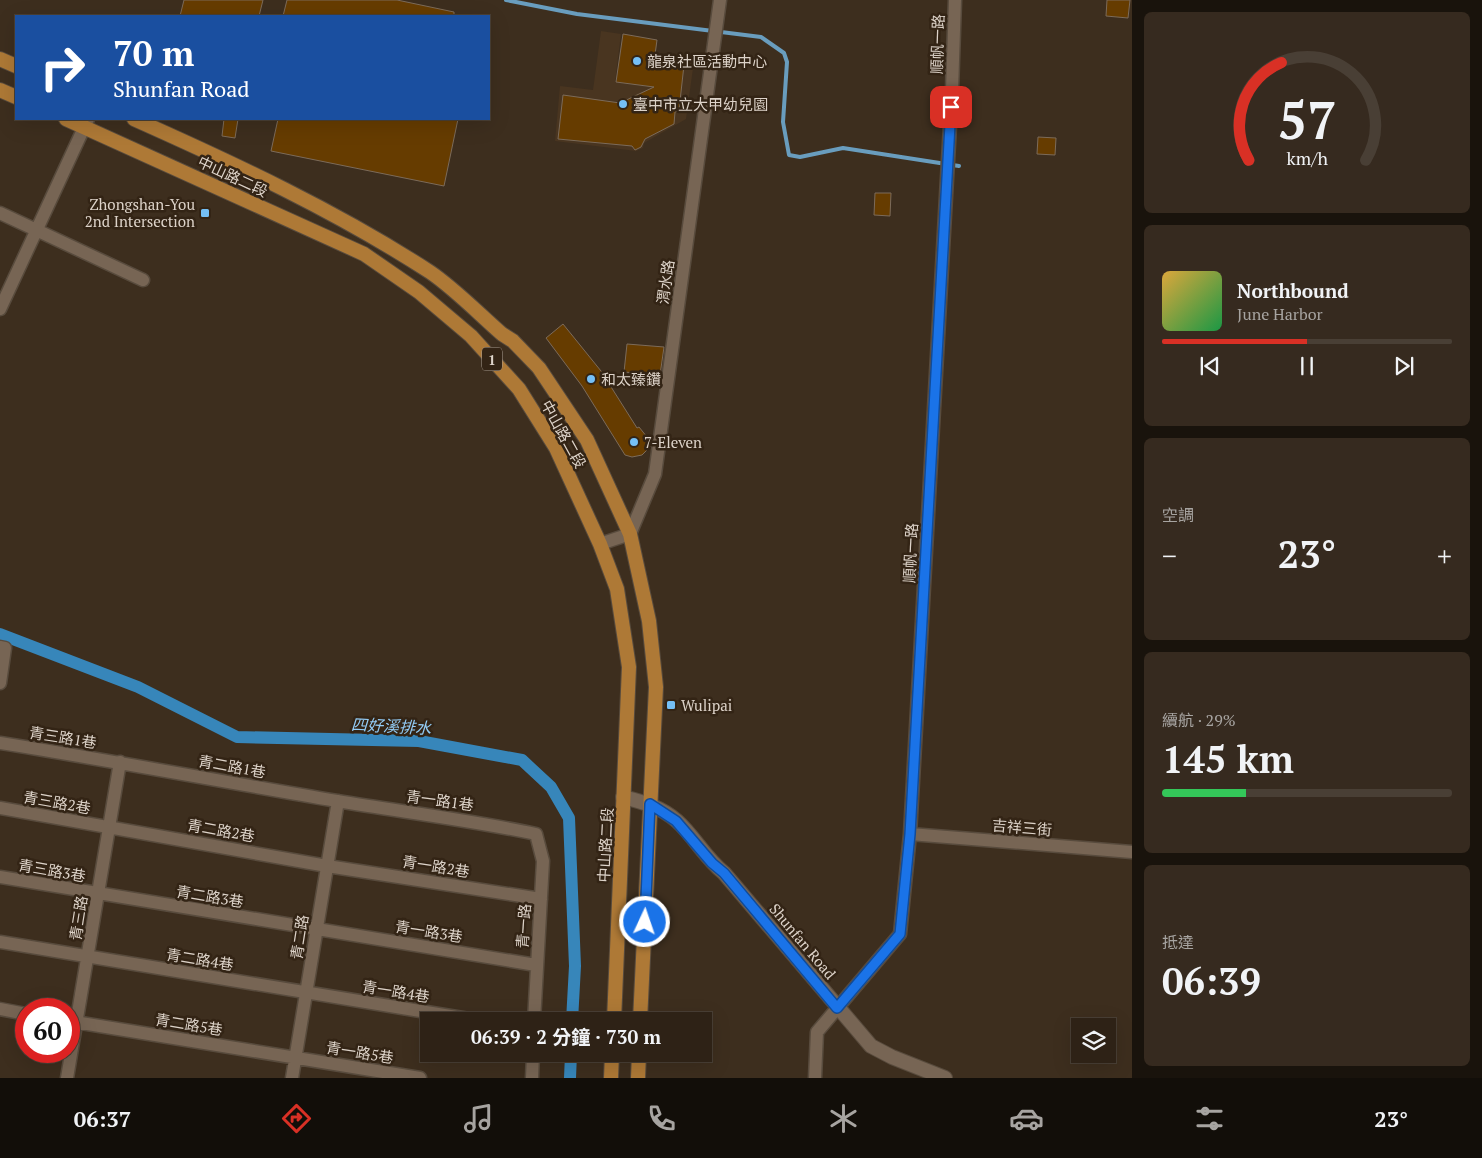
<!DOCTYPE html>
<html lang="zh-TW">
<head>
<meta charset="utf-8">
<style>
	body { margin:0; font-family:"PT Serif","Noto Sans TC",serif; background:#362a1f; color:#f1f3f6; height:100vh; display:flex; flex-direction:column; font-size:19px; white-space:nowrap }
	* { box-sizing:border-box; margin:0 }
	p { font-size:16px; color:#a7a4a1 }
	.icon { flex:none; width:28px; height:28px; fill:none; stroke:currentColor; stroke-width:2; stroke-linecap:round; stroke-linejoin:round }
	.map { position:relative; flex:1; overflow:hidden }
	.sheet { display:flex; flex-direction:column; gap:12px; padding:12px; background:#19130c; width:350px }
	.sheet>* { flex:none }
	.guide { position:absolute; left:15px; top:15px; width:475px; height:105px; border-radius:0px; box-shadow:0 5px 20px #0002,0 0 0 1px #493f35; background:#1a4fa0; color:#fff; overflow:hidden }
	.buttons { position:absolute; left:1071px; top:1018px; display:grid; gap:10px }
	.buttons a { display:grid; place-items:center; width:45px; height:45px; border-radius:0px; background:#2e2216; box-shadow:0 5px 20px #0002,0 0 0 1px #493f35; font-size:25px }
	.speed { position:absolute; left:15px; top:998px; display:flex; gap:10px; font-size:25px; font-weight:700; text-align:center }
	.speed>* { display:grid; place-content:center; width:65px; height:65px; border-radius:50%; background:#2e2216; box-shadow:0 5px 20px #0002,0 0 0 1px #493f35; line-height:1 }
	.speed .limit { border:8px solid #d22; background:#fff; color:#111 }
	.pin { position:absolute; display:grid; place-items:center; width:42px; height:42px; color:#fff; margin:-21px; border-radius:10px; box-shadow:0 2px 8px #0006 }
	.me { position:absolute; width:55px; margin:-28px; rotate:3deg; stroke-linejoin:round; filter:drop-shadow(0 0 4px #0008) }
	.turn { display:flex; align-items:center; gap:18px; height:105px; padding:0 15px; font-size:22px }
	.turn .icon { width:65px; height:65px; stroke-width:2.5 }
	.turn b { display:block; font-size:35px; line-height:42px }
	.big { font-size:38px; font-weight:700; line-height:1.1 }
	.sheet .card { flex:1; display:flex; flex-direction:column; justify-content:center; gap:8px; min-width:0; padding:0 18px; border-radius:8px; background:#362a1f }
	.sheet .dial { align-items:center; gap:0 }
	.dial svg { height:130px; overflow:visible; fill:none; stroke:#493f35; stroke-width:7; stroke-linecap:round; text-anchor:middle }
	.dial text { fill:#f1f3f6; stroke:none }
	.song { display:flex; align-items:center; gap:15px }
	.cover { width:60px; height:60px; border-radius:8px; background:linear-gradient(135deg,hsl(40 70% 55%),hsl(140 70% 35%)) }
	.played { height:5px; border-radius:2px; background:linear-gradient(90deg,#d93025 50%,#493f35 50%) }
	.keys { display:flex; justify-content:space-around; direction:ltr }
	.heat { display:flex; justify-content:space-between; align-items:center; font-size:28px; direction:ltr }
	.charge { height:8px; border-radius:4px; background:linear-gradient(90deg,#34c759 29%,#493f35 0) }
	.trip { position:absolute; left:420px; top:1012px; width:292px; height:50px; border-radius:0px; background:#2e2216; box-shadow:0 5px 20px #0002,0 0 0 1px #493f35; font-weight:700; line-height:50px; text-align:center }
	.tabs { display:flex; height:80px; justify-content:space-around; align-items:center; background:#120e09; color:#a7a4a1 }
	.tabs .icon { width:35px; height:35px }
	.tabs .on { color:#d93025 }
	.tabs b { font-size:22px; color:#f1f3f6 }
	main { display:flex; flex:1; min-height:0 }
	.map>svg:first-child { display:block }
	.built { fill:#493520 }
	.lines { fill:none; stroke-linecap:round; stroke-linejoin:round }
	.stream { stroke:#699dbe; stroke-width:4 }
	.canal { stroke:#3786ba; stroke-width:12 }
	.building { fill:#663c00; stroke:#7c6b5a }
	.minor-casing { stroke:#584b3d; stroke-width:15 }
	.tertiary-casing { stroke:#584b3d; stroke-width:16 }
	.primary-casing { stroke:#584b3d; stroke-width:16 }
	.minor { stroke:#776554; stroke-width:12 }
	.tertiary { stroke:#776554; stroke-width:14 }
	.primary { stroke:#ae7936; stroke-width:14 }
	.route-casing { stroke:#114b97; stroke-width:12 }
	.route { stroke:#1a73e8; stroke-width:9 }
	.poi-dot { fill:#75c0f6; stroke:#332415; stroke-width:2 }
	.labels { text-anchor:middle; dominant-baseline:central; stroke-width:5; stroke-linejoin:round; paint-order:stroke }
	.shield { fill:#332415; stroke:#aa9e93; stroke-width:1 }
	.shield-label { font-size:14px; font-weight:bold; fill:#ddd3c9 }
	.street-label { font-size:15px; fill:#ddd3c9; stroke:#332415 }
	.poi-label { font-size:15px; fill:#ddd3c9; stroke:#332415; text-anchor:start }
	.water-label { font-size:16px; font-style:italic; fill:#94cdf7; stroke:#332415 }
</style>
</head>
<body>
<main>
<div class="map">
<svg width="1132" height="1078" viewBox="0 0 1132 1078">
	<rect width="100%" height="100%" fill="#3d2e1e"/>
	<!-- built -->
	<path class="built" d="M 601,31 L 621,34 L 615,82 L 651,87 L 655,56 L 694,61 L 686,119 L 644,143 L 643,148 L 636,151 L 555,141 L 560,86 L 593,90 Z"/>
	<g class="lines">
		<!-- stream -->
		<path class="stream" d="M 506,0 L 577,14 L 761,37 L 784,53 L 787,62 L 783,122 L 789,155 L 800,157 L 843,148 L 959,166"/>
		<!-- canal -->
		<path class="canal" d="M 0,634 L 138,687 L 237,737 L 419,741 L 522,760 L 551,787 L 569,818 L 575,966 L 572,1021
			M 570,1078 L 571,1054"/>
	</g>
	<!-- building -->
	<path class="building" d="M 184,0 L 263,0 L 259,16 L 180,16 Z
		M 287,0 L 397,0 L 454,12 L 454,16 L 283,16 Z
		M 1107,0 L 1130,0 L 1128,18 L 1106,16 Z
		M 623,34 L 657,40 L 654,62 L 684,65 L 679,110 L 675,112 L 674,124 L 645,139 L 641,147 L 635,150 L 632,146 L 558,139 L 563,95 L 620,103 L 654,87 L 616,82 Z
		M 224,119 L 238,119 L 235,138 L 222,136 Z
		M 278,119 L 458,119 L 444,186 L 271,151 Z
		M 1038,137 L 1056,138 L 1055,155 L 1037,154 Z
		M 875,193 L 891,193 L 890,216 L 874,215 Z
		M 563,324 L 601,371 L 637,428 L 639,427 L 651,442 L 651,446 L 642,455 L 632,457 L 625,455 L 582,386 L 546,338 Z
		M 627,344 L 664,347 L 660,375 L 624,372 Z"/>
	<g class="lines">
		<!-- minor casing -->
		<g class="minor-casing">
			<path id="minor" d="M 0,213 L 143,280
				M 0,309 L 88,119
				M 600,544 L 630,534 L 655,474 L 720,0
				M 0,647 L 5,648 L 0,683
				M 0,743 C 113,761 225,782 337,801 C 403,812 470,820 536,834 L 543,861 L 534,1021
				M 0,808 L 327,866 L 541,899
				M 910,834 L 1132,852
				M 0,877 L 536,965
				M 0,942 L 481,1021
				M 0,1009 L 26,1014
				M 69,1021 L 420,1078
				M 67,1078 L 120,762
				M 292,1078 L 338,801
				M 532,1078 L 533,1054
				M 815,1078 L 817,1032 L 900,934 L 910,834 L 952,90 L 955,0"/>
		</g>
		<!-- tertiary casing -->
		<g class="tertiary-casing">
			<path id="tertiary" d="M 623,797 C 643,802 661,807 677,821 C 694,836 705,858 724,873 L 871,1046 L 892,1057 L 945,1078"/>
		</g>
		<!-- primary casing -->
		<g class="primary-casing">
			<path id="primary" d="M 0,59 L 16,66
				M 0,90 L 16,97
				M 66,119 L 364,254 L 419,292 L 471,336 L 519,389 L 556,448 L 600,544 L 617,589 L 629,667 L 614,1021
				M 134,119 C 235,164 336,211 430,272 C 455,289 479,314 502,334 L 513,341 L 539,368 L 587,440 L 630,534 L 649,621 L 656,687 L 640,1021
				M 611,1078 L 612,1054
				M 638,1078 L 639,1054"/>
		</g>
		<!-- minor -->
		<use href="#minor" class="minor"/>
		<!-- tertiary -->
		<use href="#tertiary" class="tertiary"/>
		<!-- primary -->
		<use href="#primary" class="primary"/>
	</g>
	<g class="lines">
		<!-- route casing -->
		<g class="route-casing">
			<path id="route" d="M 645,922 L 650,804 L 676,821 L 712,863 L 724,873 L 837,1008 L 900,934 L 910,834 L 951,107"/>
		</g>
		<!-- route -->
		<use href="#route" class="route"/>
	</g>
	<!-- markers -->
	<g class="poi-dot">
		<circle cx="637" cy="61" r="5"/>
		<circle cx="623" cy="104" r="5"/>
		<rect x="200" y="208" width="10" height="10" rx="2.5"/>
		<circle cx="591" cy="379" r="5"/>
		<circle cx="634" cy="442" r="5"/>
		<rect x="666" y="700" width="10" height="10" rx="2.5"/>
	</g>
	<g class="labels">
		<!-- shield labels -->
		<rect class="shield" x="482" y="347.5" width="20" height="23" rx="4"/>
		<g class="shield-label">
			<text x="492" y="359">1</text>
		</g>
		<!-- street labels -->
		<g class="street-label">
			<text transform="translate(937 44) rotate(-88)">順帆一路</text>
			<text transform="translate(233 176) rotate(25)">中山路二段</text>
			<text transform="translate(665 282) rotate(-82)">渭水路</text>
			<text transform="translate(564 434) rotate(61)">中山路二段</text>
			<text transform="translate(910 553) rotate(-87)">順帆一路</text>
			<text transform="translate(63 737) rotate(9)">青三路1巷</text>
			<text transform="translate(232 766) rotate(10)">青二路1巷</text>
			<text transform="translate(440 800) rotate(8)">青一路1巷</text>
			<text transform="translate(57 802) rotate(10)">青三路2巷</text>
			<text transform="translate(1022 827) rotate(5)">吉祥三街</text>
			<text transform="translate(221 830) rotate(10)">青二路2巷</text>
			<text transform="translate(605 845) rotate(-87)">中山路二段</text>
			<text transform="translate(436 866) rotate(9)">青一路2巷</text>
			<text transform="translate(52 870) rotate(10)">青三路3巷</text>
			<text transform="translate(210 896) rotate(9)">青二路3巷</text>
			<text transform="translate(78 918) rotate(-81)">青三路</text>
			<text transform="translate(523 926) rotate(-86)">青一路</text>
			<text transform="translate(429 931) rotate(9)">青一路3巷</text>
			<text transform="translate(299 937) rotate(-81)">青二路</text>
			<text transform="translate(803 941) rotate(50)">Shunfan Road</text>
			<text transform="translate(200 959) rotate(9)">青二路4巷</text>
			<text transform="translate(396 991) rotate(9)">青一路4巷</text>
			<text transform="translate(189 1024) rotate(9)">青二路5巷</text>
			<text transform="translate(360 1052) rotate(9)">青一路5巷</text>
		</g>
		<!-- poi labels -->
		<g class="poi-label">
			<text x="647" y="61">龍泉社區活動中心</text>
			<text x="633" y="104">臺中市立大甲幼兒園</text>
			<text x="195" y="204" text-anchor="end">Zhongshan-You<tspan x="195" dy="17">2nd Intersection</tspan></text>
			<text x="601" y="379">和太臻鑽</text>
			<text x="644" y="442">7-Eleven</text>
			<text x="681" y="705">Wulipai</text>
		</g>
		<!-- water labels -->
		<g class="water-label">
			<text transform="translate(391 726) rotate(3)">四好溪排水</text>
		</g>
	</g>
</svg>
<div class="buttons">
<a><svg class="icon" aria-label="layers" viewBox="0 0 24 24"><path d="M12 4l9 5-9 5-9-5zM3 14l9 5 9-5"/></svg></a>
</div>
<div class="speed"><div class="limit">60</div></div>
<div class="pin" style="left:951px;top:107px;background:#d93025"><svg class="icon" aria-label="arrive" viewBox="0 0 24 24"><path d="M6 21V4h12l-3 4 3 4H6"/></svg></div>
<svg class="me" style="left:645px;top:922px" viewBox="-20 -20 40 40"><circle r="17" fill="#1a73e8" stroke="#fff" stroke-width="3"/><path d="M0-11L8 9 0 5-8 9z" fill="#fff"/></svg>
<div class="trip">06:39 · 2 分鐘 · 730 m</div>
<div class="guide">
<div class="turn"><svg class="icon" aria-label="right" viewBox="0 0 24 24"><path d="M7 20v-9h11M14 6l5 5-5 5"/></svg><div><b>70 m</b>Shunfan Road</div></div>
</div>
</div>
<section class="sheet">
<div class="card dial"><svg viewBox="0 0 100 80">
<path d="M14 69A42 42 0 1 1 86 69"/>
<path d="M14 69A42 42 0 0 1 34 9" stroke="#d93025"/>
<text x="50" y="56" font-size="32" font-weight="700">57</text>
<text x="50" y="72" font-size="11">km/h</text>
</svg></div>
<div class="card">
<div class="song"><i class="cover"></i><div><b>Northbound</b><p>June Harbor</p></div></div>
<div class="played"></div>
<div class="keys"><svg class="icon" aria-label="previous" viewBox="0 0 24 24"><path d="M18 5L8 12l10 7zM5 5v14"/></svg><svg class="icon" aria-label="pause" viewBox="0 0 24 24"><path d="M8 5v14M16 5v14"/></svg><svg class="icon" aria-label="next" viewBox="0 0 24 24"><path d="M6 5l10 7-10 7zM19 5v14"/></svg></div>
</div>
<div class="card"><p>空調</p>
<div class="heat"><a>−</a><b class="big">23°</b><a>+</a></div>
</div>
<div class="card"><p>續航 · 29%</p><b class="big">145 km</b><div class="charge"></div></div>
<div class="card"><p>抵達</p><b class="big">06:39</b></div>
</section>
</main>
<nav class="tabs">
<b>06:37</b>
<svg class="icon on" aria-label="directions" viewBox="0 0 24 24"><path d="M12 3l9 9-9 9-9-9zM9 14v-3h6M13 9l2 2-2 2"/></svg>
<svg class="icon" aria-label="music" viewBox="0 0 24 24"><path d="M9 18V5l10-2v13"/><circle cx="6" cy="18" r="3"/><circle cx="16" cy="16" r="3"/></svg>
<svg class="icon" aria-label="phone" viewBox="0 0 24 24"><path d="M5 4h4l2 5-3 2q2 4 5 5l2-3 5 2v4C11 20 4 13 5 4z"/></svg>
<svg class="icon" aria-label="climate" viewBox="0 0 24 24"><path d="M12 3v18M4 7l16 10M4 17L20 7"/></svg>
<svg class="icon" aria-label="car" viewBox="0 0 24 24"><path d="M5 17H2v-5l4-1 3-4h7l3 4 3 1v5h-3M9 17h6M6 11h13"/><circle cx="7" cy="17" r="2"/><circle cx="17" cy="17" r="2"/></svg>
<svg class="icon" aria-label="filters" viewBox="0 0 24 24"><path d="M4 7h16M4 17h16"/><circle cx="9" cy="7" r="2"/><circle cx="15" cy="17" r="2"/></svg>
<b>23°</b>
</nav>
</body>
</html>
